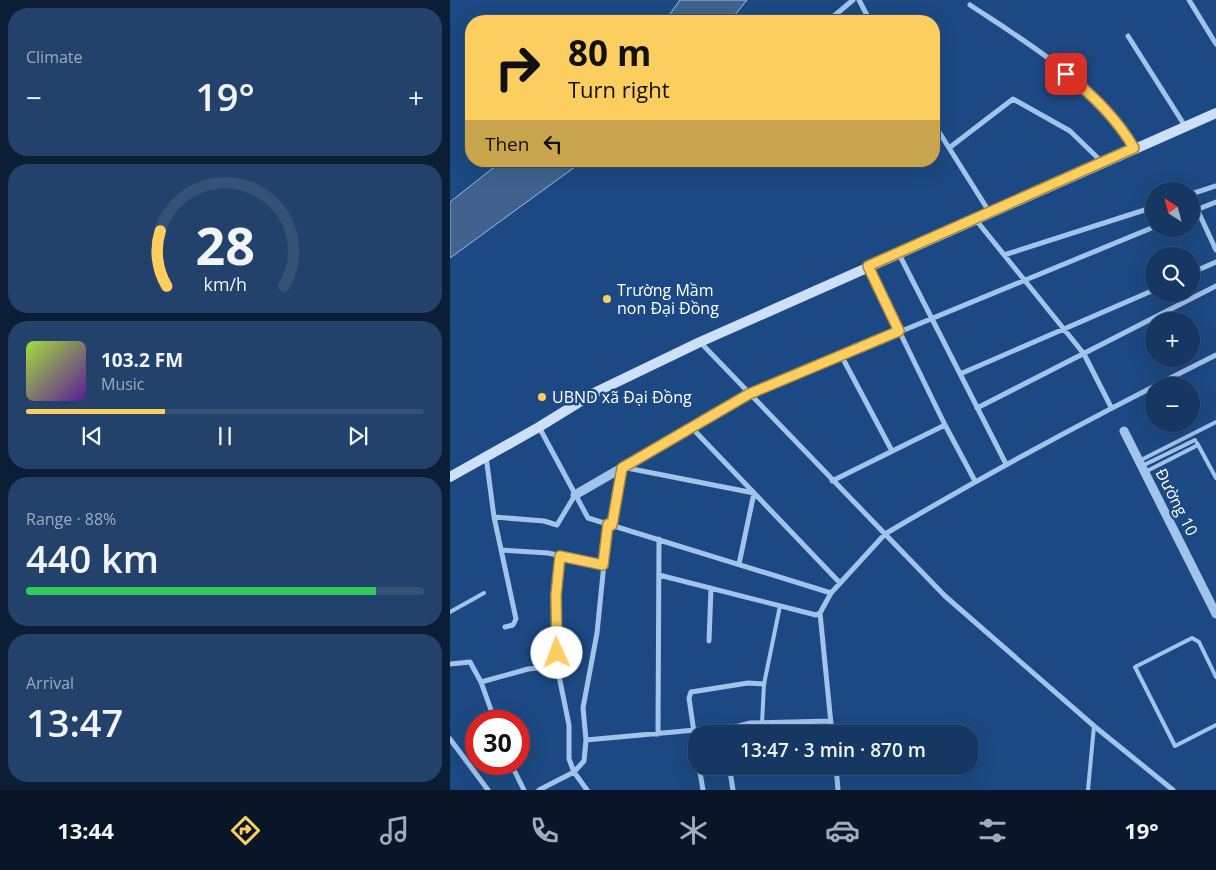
<!DOCTYPE html>
<html lang="en">
<head>
<meta charset="utf-8">
<style>
	body { margin:0; font-family:"Open Sans",sans-serif; background:#22426b; color:#f1f3f6; height:100vh; display:flex; flex-direction:column; font-size:19px; white-space:nowrap }
	* { box-sizing:border-box; margin:0 }
	p { font-size:16px; color:#9dacbe }
	.icon { flex:none; width:28px; height:28px; fill:none; stroke:currentColor; stroke-width:2; stroke-linecap:round; stroke-linejoin:round }
	.map { position:relative; flex:1; overflow:hidden }
	.panel { display:flex; flex-direction:column; gap:8px; padding:8px; background:#0c1e36; width:450px }
	.panel>* { flex:none }
	.top-card { position:absolute; left:15px; top:15px; width:475px; height:152px; border-radius:20px; box-shadow:0 5px 20px #0002,0 0 0 1px #345177; background:#fbce5f; color:#111; overflow:hidden }
	.needle { width:32px; rotate:324deg }
	.fabs { position:absolute; left:695px; top:182px; display:grid; gap:10px }
	.fabs a { display:grid; place-items:center; width:55px; height:55px; border-radius:50%; background:#153762; box-shadow:0 5px 20px #0002,0 0 0 1px #345177; font-size:25px }
	.speed { position:absolute; left:15px; top:710px; display:flex; gap:10px; font-size:25px; font-weight:700; text-align:center }
	.speed>* { display:grid; place-content:center; width:65px; height:65px; border-radius:50%; background:#153762; box-shadow:0 5px 20px #0002,0 0 0 1px #345177; line-height:1 }
	.speed .limit { border:8px solid #d22; background:#fff; color:#111 }
	.pin { position:absolute; display:grid; place-items:center; width:42px; height:42px; color:#fff; margin:-21px; border-radius:10px; box-shadow:0 2px 8px #0006 }
	.me { position:absolute; width:55px; margin:-28px; rotate:358deg; stroke-linejoin:round; filter:drop-shadow(0 0 4px #0008) }
	.turn { display:flex; align-items:center; gap:18px; height:105px; padding:0 20px; font-size:22px }
	.turn .icon { width:65px; height:65px; stroke-width:2.5 }
	.turn b { display:block; font-size:35px; line-height:42px }
	.then { display:flex; align-items:center; height:48px; padding:0 20px; background:#0003; gap:10px; font-size:19px }
	.big { font-size:38px; font-weight:600; line-height:1.1 }
	.panel .card { flex:1; display:flex; flex-direction:column; justify-content:center; gap:8px; min-width:0; padding:0 18px; border-radius:20px; background:#22426b }
	.panel .dial { align-items:center; gap:0 }
	.dial svg { height:130px; overflow:visible; fill:none; stroke:#345177; stroke-width:7; stroke-linecap:round; text-anchor:middle }
	.dial text { fill:#f1f3f6; stroke:none }
	.song { display:flex; align-items:center; gap:15px }
	.cover { width:60px; height:60px; border-radius:8px; background:linear-gradient(135deg,hsl(80 70% 55%),hsl(270 70% 35%)) }
	.played { height:5px; border-radius:2px; background:linear-gradient(90deg,#fbce5f 35%,#345177 35%) }
	.keys { display:flex; justify-content:space-around; direction:ltr }
	.heat { display:flex; justify-content:space-between; align-items:center; font-size:28px; direction:ltr }
	.charge { height:8px; border-radius:4px; background:linear-gradient(90deg,#34c759 88%,#345177 0) }
	.trip { position:absolute; left:238px; top:725px; width:290px; height:50px; border-radius:20px; background:#153762; box-shadow:0 5px 20px #0002,0 0 0 1px #345177; font-weight:600; line-height:50px; text-align:center }
	.menu { display:flex; height:80px; justify-content:space-around; align-items:center; background:#081627; color:#9dacbe }
	.menu .icon { width:35px; height:35px }
	.menu .selected { color:#fbce5f }
	.menu b { font-size:22px; color:#f1f3f6 }
	main { display:flex; flex:1; min-height:0 }
	.map>svg:first-child { display:block }
	.water { fill:#40628d; stroke:#95beec }
	.lines { fill:none; stroke-linecap:round; stroke-linejoin:round }
	.service { stroke:#a2c3ea; stroke-width:4 }
	.minor { stroke:#a2c3ea; stroke-width:5 }
	.tertiary { stroke:#a2c3ea; stroke-width:9 }
	.secondary { stroke:#cde0f8; stroke-width:10 }
	.route-casing { stroke:#a3863e; stroke-width:12 }
	.route { stroke:#fbce5f; stroke-width:9 }
	.poi-dot { fill:#fbce5f; stroke:#1c4983; stroke-width:2 }
	.labels { text-anchor:middle; dominant-baseline:central; stroke-width:5; stroke-linejoin:round; paint-order:stroke }
	.poi-label { font-size:16px; fill:#fff; stroke:#1c4983; text-anchor:start }
	.street-label { font-size:16px; fill:#fff; stroke:#1c4983 }
</style>
</head>
<body>
<main>
<section class="panel">
<div class="card"><p>Climate</p>
<div class="heat"><a>−</a><b class="big">19°</b><a>+</a></div>
</div>
<div class="card dial"><svg viewBox="0 0 100 80">
<path d="M14 69A42 42 0 1 1 86 69"/>
<path d="M14 69A42 42 0 0 1 10 35" stroke="#fbce5f"/>
<text x="50" y="56" font-size="32" font-weight="700">28</text>
<text x="50" y="72" font-size="11">km/h</text>
</svg></div>
<div class="card">
<div class="song"><i class="cover"></i><div><b>103.2 FM</b><p>Music</p></div></div>
<div class="played"></div>
<div class="keys"><svg class="icon" aria-label="previous" viewBox="0 0 24 24"><path d="M18 5L8 12l10 7zM5 5v14"/></svg><svg class="icon" aria-label="pause" viewBox="0 0 24 24"><path d="M8 5v14M16 5v14"/></svg><svg class="icon" aria-label="next" viewBox="0 0 24 24"><path d="M6 5l10 7-10 7zM19 5v14"/></svg></div>
</div>
<div class="card"><p>Range · 88%</p><b class="big">440 km</b><div class="charge"></div></div>
<div class="card"><p>Arrival</p><b class="big">13:47</b></div>
</section>
<div class="map">
<svg width="766" height="790" viewBox="0 0 766 790">
	<rect width="100%" height="100%" fill="#1c4983"/>
	<!-- water -->
	<path class="water" d="M 230,0 L 297,0 L 280,21 L 215,21 Z
		M 52,161 L 133,161 L 0,258 L 0,202 Z"/>
	<g class="lines">
		<!-- service -->
		<path class="service" d="M 747,443 L 766,478
			M 689,461 L 766,422
			M 692,466 L 745,440
			M 695,472 L 748,445
			M 0,612 L 34,593
			M 766,677 L 749,642 L 742,638 L 685,667 L 725,746 L 766,725
			M 312,723 L 314,684 L 330,606
			M 638,790 L 644,726"/>
		<!-- minor -->
		<path class="minor" d="M 409,0 L 420,21
			M 739,0 L 766,44
			M 520,5 C 579,44 649,85 684,149
			M 378,21 L 403,0
			M 678,36 L 735,126
			M 484,124 L 540,213
			M 499,148 L 563,99 L 620,131 L 652,162
			M 741,194 L 766,186
			M 747,209 L 766,250
			M 741,212 L 766,202
			M 526,220 L 634,354 L 661,407
			M 449,254 L 556,464
			M 554,255 L 704,207
			M 418,267 L 495,425 L 525,481
			M 741,273 L 766,262
			M 250,342 L 435,534 C 543,470 654,411 766,355
			M 391,355 L 442,451
			M 510,374 L 704,290
			M 299,394 L 704,227
			M 527,408 L 766,286
			M 89,427 L 138,518 L 381,593
			M 241,427 L 390,583
			M 36,456 L 44,517 L 66,619 L 63,625 L 55,627
			M 382,481 L 495,425
			M 44,517 L 94,521 L 107,525 L 125,495
			M 162,525 L 172,467 L 304,493 L 289,564
			M 51,550 L 98,553 L 153,565
			M 110,556 L 106,595 L 109,676 L 119,725 L 119,759 L 124,772 L 137,790
			M 209,575 L 366,615 L 370,613
			M 259,641 L 261,588
			M 0,664 L 20,662 L 31,682
			M 45,721 L 31,682 L 78,669 L 108,666
			M 208,734 L 209,539
			M 382,734 L 370,613 L 381,593 L 435,534 L 495,596 L 644,726 L 723,790
			M 0,739 L 38,790
			M 136,740 L 289,726 L 300,723 L 381,721
			M 246,746 L 239,698 L 241,692 L 298,683 L 314,684
			M 61,764 L 74,790
			M 249,766 L 253,790
			M 386,766 L 388,790
			M 280,771 L 283,790
			M 89,790 L 124,772 L 134,761 L 136,740 L 133,708 L 147,633 L 158,524"/>
		<!-- tertiary -->
		<path class="tertiary" d="M 674,431 L 766,614
			M 125,495 L 299,394"/>
		<!-- secondary -->
		<path class="secondary" d="M 0,477 L 89,427 L 144,393 L 250,342 L 766,113"/>
	</g>
	<g class="lines">
		<!-- route casing -->
		<g class="route-casing">
			<path id="route" d="M 107,653 L 106,595 L 110,556 L 153,565 L 158,524 L 162,525 L 172,468 L 299,394 L 449,331 L 418,266 L 684,148 C 667,119 643,95 616,74"/>
		</g>
		<!-- route -->
		<use href="#route" class="route"/>
	</g>
	<!-- markers -->
	<g class="poi-dot">
		<circle cx="157" cy="299" r="5"/>
		<circle cx="92" cy="397" r="5"/>
	</g>
	<g class="labels">
		<!-- poi labels -->
		<g class="poi-label">
			<text x="167" y="290">Trường Mầm<tspan x="167" dy="18">non Đại Đồng</tspan></text>
			<text x="102" y="397">UBND xã Đại Đồng</text>
		</g>
		<!-- street labels -->
		<g class="street-label">
			<text transform="translate(727 502) rotate(63)">Đường 10</text>
		</g>
	</g>
</svg>
<div class="fabs">
<a><svg class="needle" viewBox="-14 -14 28 28"><path d="M0-13l5 13h-10z" fill="#e53935"/><path d="M0 13l5-13h-10z" fill="#9dacbe"/></svg></a>
<a><svg class="icon" aria-label="search" viewBox="0 0 24 24"><circle cx="10" cy="10" r="6"/><path d="M15 15l6 6"/></svg></a>
<a>+</a>
<a>−</a>
</div>
<div class="speed"><div class="limit">30</div></div>
<div class="pin" style="left:616px;top:74px;background:#d93025"><svg class="icon" aria-label="arrive" viewBox="0 0 24 24"><path d="M6 21V4h12l-3 4 3 4H6"/></svg></div>
<svg class="me" style="left:107px;top:653px" viewBox="-20 -20 40 40"><circle r="19" fill="#fff"/><path d="M0-13L10 11 0 6-10 11z" fill="#fbce5f"/></svg>
<div class="trip">13:47 · 3 min · 870 m</div>
<div class="top-card">
<div class="turn"><svg class="icon" aria-label="right" viewBox="0 0 24 24"><path d="M7 20v-9h11M14 6l5 5-5 5"/></svg><div><b>80 m</b>Turn right</div></div>
<div class="then">Then<svg class="icon" aria-label="left" viewBox="0 0 24 24"><path d="M17 20v-9H6M10 6l-5 5 5 5"/></svg></div>
</div>
</div>
</main>
<nav class="menu">
<b>13:44</b>
<svg class="icon selected" aria-label="directions" viewBox="0 0 24 24"><path d="M12 3l9 9-9 9-9-9zM9 14v-3h6M13 9l2 2-2 2"/></svg>
<svg class="icon" aria-label="music" viewBox="0 0 24 24"><path d="M9 18V5l10-2v13"/><circle cx="6" cy="18" r="3"/><circle cx="16" cy="16" r="3"/></svg>
<svg class="icon" aria-label="phone" viewBox="0 0 24 24"><path d="M5 4h4l2 5-3 2q2 4 5 5l2-3 5 2v4C11 20 4 13 5 4z"/></svg>
<svg class="icon" aria-label="climate" viewBox="0 0 24 24"><path d="M12 3v18M4 7l16 10M4 17L20 7"/></svg>
<svg class="icon" aria-label="car" viewBox="0 0 24 24"><path d="M5 17H2v-5l4-1 3-4h7l3 4 3 1v5h-3M9 17h6M6 11h13"/><circle cx="7" cy="17" r="2"/><circle cx="17" cy="17" r="2"/></svg>
<svg class="icon" aria-label="filters" viewBox="0 0 24 24"><path d="M4 7h16M4 17h16"/><circle cx="9" cy="7" r="2"/><circle cx="15" cy="17" r="2"/></svg>
<b>19°</b>
</nav>
</body>
</html>
